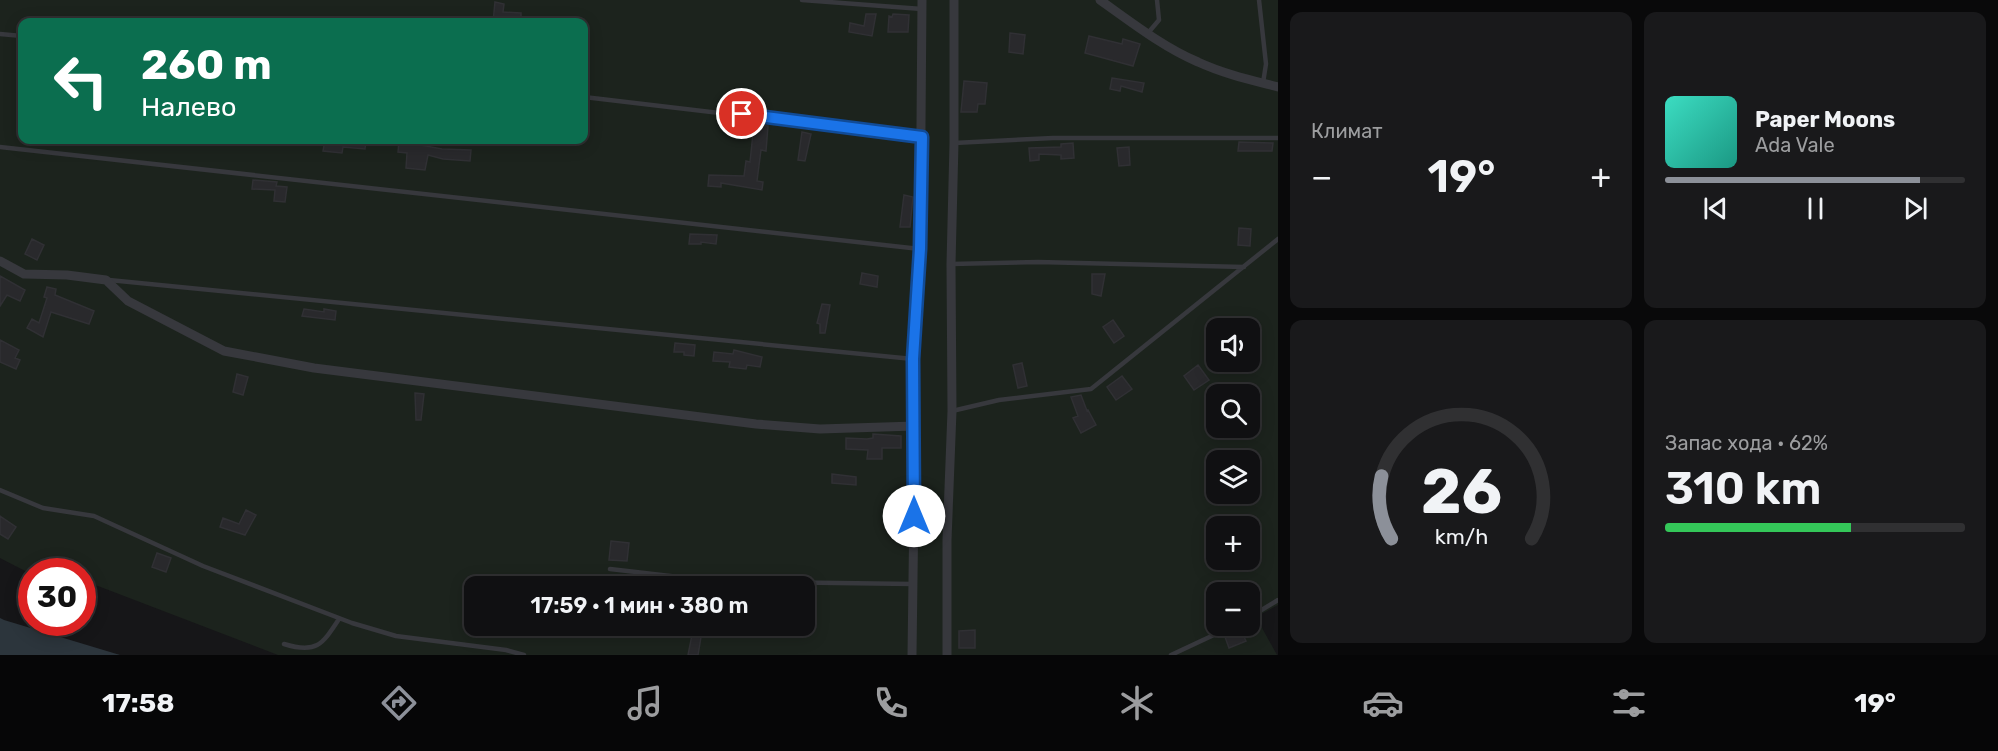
<!DOCTYPE html>
<html lang="ru">
<head>
<meta charset="utf-8">
<style>
	body { margin:0; font-family:Rubik,sans-serif; background:#19191b; color:#f1f3f6; height:100vh; display:flex; flex-direction:column; font-size:22px; white-space:nowrap }
	* { box-sizing:border-box; margin:0 }
	p { font-size:20px; color:#9c9d9f }
	.icon { flex:none; width:33px; height:33px; fill:none; stroke:currentColor; stroke-width:2; stroke-linecap:round; stroke-linejoin:round }
	.map { position:relative; flex:1; overflow:hidden }
	.side { display:flex; flex-direction:column; gap:12px; padding:12px; background:#09090a; width:720px }
	.side>* { flex:none }
	.top-card { position:absolute; left:18px; top:18px; width:570px; height:126px; border-radius:12px; box-shadow:0 3px 15px #0003,0 0 0 2px #303032; background:#0b6e4f; color:#fff; overflow:hidden }
	.controls { position:absolute; left:1206px; top:318px; display:grid; gap:12px }
	.controls a { display:grid; place-items:center; width:54px; height:54px; border-radius:12px; background:#101012; box-shadow:0 3px 15px #0003,0 0 0 2px #303032; font-size:30px }
	.speed { position:absolute; left:18px; top:558px; display:flex; gap:12px; font-size:30px; font-weight:700; text-align:center }
	.speed>* { display:grid; place-content:center; width:78px; height:78px; border-radius:50%; background:#101012; box-shadow:0 3px 15px #0003,0 0 0 2px #303032; line-height:1 }
	.speed .limit { border:9px solid #d22; background:#fff; color:#111 }
	.pin { position:absolute; display:grid; place-items:center; width:51px; height:51px; color:#fff; margin:-26px; border:3px solid #fff; border-radius:50%; box-shadow:0 2px 6px #0007 }
	.me { position:absolute; width:66px; margin:-33px; rotate:0deg; stroke-linejoin:round; filter:drop-shadow(0 0 4px #0008) }
	.turn { display:flex; align-items:center; gap:21px; height:126px; padding:0 24px; font-size:27px }
	.turn .icon { width:78px; height:78px; stroke-width:2.5 }
	.turn b { display:block; font-size:42px; line-height:51px }
	.big { font-size:45px; font-weight:600; line-height:1.1 }
	.side .widget { flex:1; display:flex; flex-direction:column; justify-content:center; gap:9px; min-width:0; padding:0 21px; border-radius:12px; background:#19191b }
	.side .dial { align-items:center; gap:0 }
	.dial svg { height:156px; overflow:visible; fill:none; stroke:#303032; stroke-width:7; stroke-linecap:round; text-anchor:middle }
	.dial text { fill:#f1f3f6; stroke:none }
	.song { display:flex; align-items:center; gap:18px }
	.cover { width:72px; height:72px; border-radius:9px; background:linear-gradient(135deg,hsl(170 70% 55%),hsl(170 70% 35%)) }
	.played { height:6px; border-radius:3px; background:linear-gradient(90deg,#8c9099 85%,#303032 85%) }
	.keys { display:flex; justify-content:space-around; direction:ltr }
	.heat { display:flex; justify-content:space-between; align-items:center; font-size:33px; direction:ltr }
	.charge { height:9px; border-radius:4px; background:linear-gradient(90deg,#34c759 62%,#303032 0) }
	.side .tiles { flex:1; display:grid; gap:12px; grid-template-columns:repeat(2,1fr) }
	.trip { position:absolute; left:464px; top:576px; width:351px; height:60px; border-radius:12px; background:#101012; box-shadow:0 3px 15px #0003,0 0 0 2px #303032; font-weight:600; line-height:60px; text-align:center }
	.tab-bar { display:flex; height:96px; justify-content:space-around; align-items:center; background:#060607; color:#9c9d9f }
	.tab-bar .icon { width:42px; height:42px }
	.tab-bar .current { color:#8c9099 }
	.tab-bar b { font-size:27px; color:#f1f3f6 }
	main { display:flex; flex:1; min-height:0 }
	.map>svg:first-child { display:block }
	.green { fill:#1c231d; fill-rule:evenodd }
	.water { fill:#2c353c }
	.building { fill:#29292c; stroke:#303034; stroke-width:1.5 }
	.lines { fill:none; stroke-linecap:round; stroke-linejoin:round }
	.lane { stroke:#37383d; stroke-width:4.5 }
	.street { stroke:#37383d; stroke-width:9 }
	.route-casing { stroke:#114b97; stroke-width:15 }
	.route { stroke:#1a73e8; stroke-width:10 }
</style>
</head>
<body>
<main>
<div class="map">
<svg width="1278" height="655" viewBox="0 0 1278 655">
	<rect width="100%" height="100%" fill="#161618"/>
	<!-- green -->
	<path class="green" d="M 0,0 L 1278,0 L 1278,605 L 1256,617 L 1277,655 L 278,655 L 98,586 L 83,583 L 82,572 L 32,572 L 31,574 L 29,573 L 0,558 ZM 22,22 L 584,22 L 584,140 L 22,140 ZM 1216,328 L 1250,328 L 1250,362 L 1216,362 ZM 1216,394 L 1250,394 L 1250,428 L 1216,428 ZM 1216,460 L 1250,460 L 1250,494 L 1216,494 ZM 1216,526 L 1250,526 L 1250,560 L 1216,560 ZM 474,586 L 804,586 L 804,626 L 474,626 ZM 1216,592 L 1250,592 L 1250,626 L 1216,626 Z"/>
	<!-- water -->
	<path class="water" d="M 0,618 L 4,620 L 120,655 L 0,655 Z"/>
	<!-- building -->
	<path class="building" d="M 495,2 L 504,4 L 503,12 L 521,13 L 521,22 L 493,22 Z
		M 866,14 L 876,14 L 872,36 L 849,32 L 850,23 L 864,26 Z
		M 893,14 L 909,15 L 908,32 L 888,32 L 889,16 L 892,17 Z
		M 1010,33 L 1025,35 L 1023,54 L 1009,52 Z
		M 1089,36 L 1122,44 L 1123,39 L 1140,44 L 1133,66 L 1085,53 Z
		M 1112,78 L 1144,83 L 1142,92 L 1121,86 L 1120,91 L 1110,89 Z
		M 964,81 L 987,83 L 985,104 L 978,104 L 977,112 L 961,112 Z
		M 735,123 L 768,126 L 766,151 L 761,150 L 757,181 L 763,182 L 762,190 L 721,183 L 721,187 L 708,186 L 709,175 L 744,176 L 746,161 L 750,162 L 753,133 L 734,132 Z
		M 802,132 L 811,134 L 805,161 L 798,160 Z
		M 325,140 L 366,140 L 365,149 L 343,147 L 342,153 L 323,151 Z
		M 399,141 L 442,149 L 471,150 L 470,161 L 443,159 L 428,155 L 425,170 L 406,168 L 407,153 L 398,152 Z
		M 1239,142 L 1273,143 L 1272,151 L 1238,151 Z
		M 1073,143 L 1074,158 L 1061,159 L 1061,155 L 1039,154 L 1039,160 L 1030,161 L 1029,148 L 1061,147 L 1061,144 Z
		M 1129,147 L 1130,165 L 1119,166 L 1117,148 Z
		M 253,180 L 277,182 L 276,186 L 287,187 L 285,202 L 274,201 L 275,190 L 252,189 Z
		M 904,195 L 913,197 L 910,227 L 900,227 Z
		M 1239,228 L 1251,229 L 1250,246 L 1238,245 Z
		M 690,234 L 717,235 L 716,244 L 701,242 L 701,244 L 689,244 Z
		M 32,239 L 44,245 L 37,260 L 25,254 Z
		M 862,273 L 878,276 L 877,287 L 860,284 Z
		M 1092,274 L 1105,274 L 1101,296 L 1092,294 Z
		M 0,276 L 25,290 L 20,301 L 7,295 L 0,306 Z
		M 47,287 L 56,289 L 55,295 L 94,311 L 89,324 L 51,312 L 43,337 L 27,328 L 32,319 L 39,323 L 47,298 L 44,297 Z
		M 822,304 L 830,305 L 825,333 L 820,333 L 820,324 L 817,323 Z
		M 304,309 L 324,312 L 324,309 L 336,311 L 335,320 L 302,316 Z
		M 1113,320 L 1124,336 L 1114,343 L 1103,327 Z
		M 0,340 L 19,350 L 15,358 L 20,360 L 16,369 L 0,362 Z
		M 675,343 L 695,345 L 694,356 L 684,355 L 684,352 L 674,352 Z
		M 734,350 L 762,357 L 760,367 L 747,365 L 746,369 L 729,367 L 730,362 L 713,361 L 714,352 L 733,354 Z
		M 1022,363 L 1027,386 L 1018,388 L 1013,365 Z
		M 1198,365 L 1209,380 L 1194,390 L 1184,376 Z
		M 237,374 L 248,377 L 243,395 L 233,392 Z
		M 1122,376 L 1132,389 L 1116,400 L 1107,387 Z
		M 415,393 L 424,394 L 421,420 L 416,420 Z
		M 1081,395 L 1087,411 L 1088,410 L 1096,425 L 1081,433 L 1073,418 L 1078,416 L 1071,397 Z
		M 873,434 L 901,436 L 901,448 L 882,448 L 882,459 L 867,459 L 868,450 L 846,449 L 846,438 L 867,439 L 873,438 Z
		M 832,474 L 856,477 L 856,485 L 832,483 Z
		M 246,510 L 256,515 L 245,535 L 220,527 L 223,518 L 239,524 Z
		M 0,516 L 16,527 L 8,539 L 0,534 Z
		M 611,541 L 629,543 L 627,561 L 609,560 Z
		M 157,553 L 171,558 L 166,572 L 152,567 Z
		M 975,630 L 975,648 L 959,648 L 959,631 Z
		M 1241,630 L 1246,641 L 1229,648 L 1225,637 Z
		M 692,635 L 701,637 L 698,655 L 688,655 Z"/>
	<g class="lines">
		<!-- lane -->
		<path class="lane" d="M 802,0 L 922,9
			M 1259,0 L 1266,64 L 1263,83
			M 1148,33 L 1159,20 L 1157,0
			M 0,34 L 22,36
			M 584,97 L 922,137
			M 954,143 L 1053,138 L 1278,138
			M 0,147 L 920,249
			M 951,264 L 1038,262 L 1244,267
			M 109,280 L 913,359
			M 952,411 L 999,400 L 1091,389 L 1278,239
			M 0,490 L 43,508 L 94,516 L 203,566 L 352,623 L 396,636 L 506,650 L 524,655
			M 610,569 L 679,577 L 760,582 L 913,584
			M 1250,617 L 1278,600
			M 284,644 C 316,654 322,645 339,619
			M 1171,655 L 1233,626"/>
		<!-- street -->
		<path class="street" d="M 1100,0 C 1131,22 1163,47 1198,62 C 1224,74 1251,80 1278,87
			M 0,261 L 24,274 L 67,275 L 106,280 L 128,301 L 224,351 L 314,368 L 756,424 L 820,429 L 915,426
			M 912,655 L 915,426 L 913,359 L 920,249 L 922,0
			M 947,655 L 947,540 L 952,411 L 951,264 L 954,143 L 954,0"/>
	</g>
	<g class="lines">
		<!-- route casing -->
		<g class="route-casing">
			<path id="route" d="M 742,114 L 922,137 L 920,249 L 913,359 L 914,516"/>
		</g>
		<!-- route -->
		<use href="#route" class="route"/>
	</g>
</svg>
<div class="controls">
<a><svg class="icon" aria-label="sound" viewBox="0 0 24 24"><path d="M4 9h4l5-4v14l-5-4H4zM17 9q2 3 0 6"/></svg></a>
<a><svg class="icon" aria-label="search" viewBox="0 0 24 24"><circle cx="10" cy="10" r="6"/><path d="M15 15l6 6"/></svg></a>
<a><svg class="icon" aria-label="layers" viewBox="0 0 24 24"><path d="M12 4l9 5-9 5-9-5zM3 14l9 5 9-5"/></svg></a>
<a>+</a>
<a>−</a>
</div>
<div class="speed"><div class="limit">30</div></div>
<div class="pin" style="left:742px;top:114px;background:#d93025"><svg class="icon" aria-label="arrive" viewBox="0 0 24 24"><path d="M6 21V4h12l-3 4 3 4H6"/></svg></div>
<svg class="me" style="left:914px;top:516px" viewBox="-20 -20 40 40"><circle r="19" fill="#fff"/><path d="M0-13L10 11 0 6-10 11z" fill="#1a73e8"/></svg>
<div class="trip">17:59 · 1 мин · 380 m</div>
<div class="top-card">
<div class="turn"><svg class="icon" aria-label="left" viewBox="0 0 24 24"><path d="M17 20v-9H6M10 6l-5 5 5 5"/></svg><div><b>260 m</b>Налево</div></div>
</div>
</div>
<section class="side">
<div class="tiles">
<div class="widget"><p>Климат</p>
<div class="heat"><a>−</a><b class="big">19°</b><a>+</a></div>
</div>
<div class="widget">
<div class="song"><i class="cover"></i><div><b>Paper Moons</b><p>Ada Vale</p></div></div>
<div class="played"></div>
<div class="keys"><svg class="icon" aria-label="previous" viewBox="0 0 24 24"><path d="M18 5L8 12l10 7zM5 5v14"/></svg><svg class="icon" aria-label="pause" viewBox="0 0 24 24"><path d="M8 5v14M16 5v14"/></svg><svg class="icon" aria-label="next" viewBox="0 0 24 24"><path d="M6 5l10 7-10 7zM19 5v14"/></svg></div>
</div>
<div class="widget dial"><svg viewBox="0 0 100 80">
<path d="M14 69A42 42 0 1 1 86 69"/>
<path d="M14 69A42 42 0 0 1 9 37" stroke="#8c9099"/>
<text x="50" y="56" font-size="32" font-weight="700">26</text>
<text x="50" y="72" font-size="11">km/h</text>
</svg></div>
<div class="widget"><p>Запас хода · 62%</p><b class="big">310 km</b><div class="charge"></div></div>
</div>
</section>
</main>
<nav class="tab-bar">
<b>17:58</b>
<svg class="icon current" aria-label="directions" viewBox="0 0 24 24"><path d="M12 3l9 9-9 9-9-9zM9 14v-3h6M13 9l2 2-2 2"/></svg>
<svg class="icon" aria-label="music" viewBox="0 0 24 24"><path d="M9 18V5l10-2v13"/><circle cx="6" cy="18" r="3"/><circle cx="16" cy="16" r="3"/></svg>
<svg class="icon" aria-label="phone" viewBox="0 0 24 24"><path d="M5 4h4l2 5-3 2q2 4 5 5l2-3 5 2v4C11 20 4 13 5 4z"/></svg>
<svg class="icon" aria-label="climate" viewBox="0 0 24 24"><path d="M12 3v18M4 7l16 10M4 17L20 7"/></svg>
<svg class="icon" aria-label="car" viewBox="0 0 24 24"><path d="M5 17H2v-5l4-1 3-4h7l3 4 3 1v5h-3M9 17h6M6 11h13"/><circle cx="7" cy="17" r="2"/><circle cx="17" cy="17" r="2"/></svg>
<svg class="icon" aria-label="filters" viewBox="0 0 24 24"><path d="M4 7h16M4 17h16"/><circle cx="9" cy="7" r="2"/><circle cx="15" cy="17" r="2"/></svg>
<b>19°</b>
</nav>
</body>
</html>
